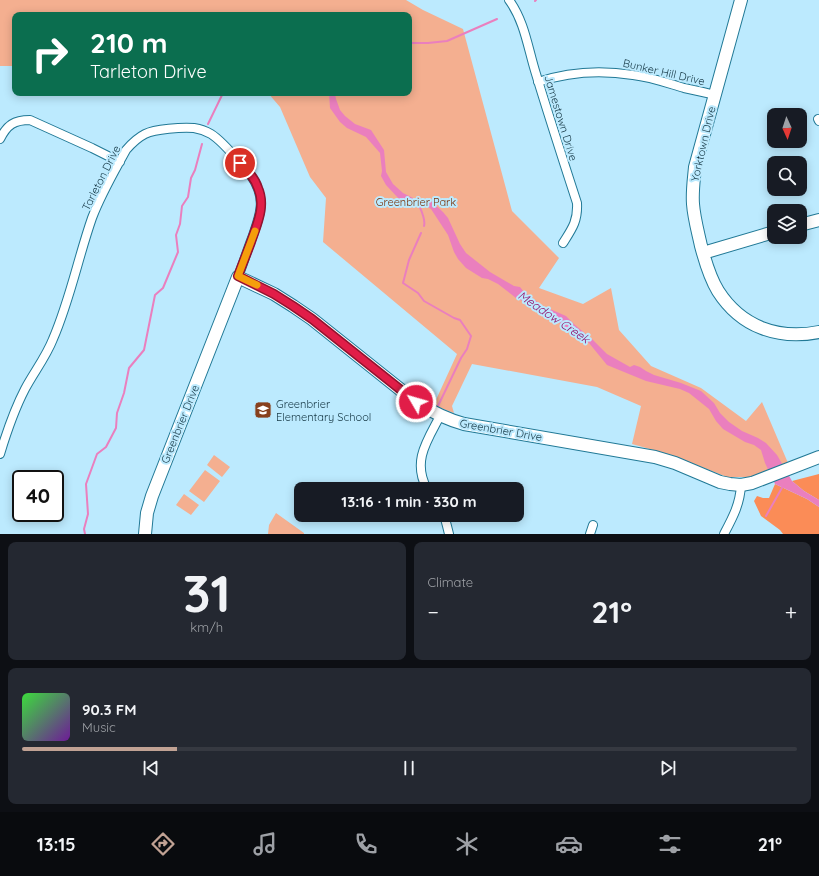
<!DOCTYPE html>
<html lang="en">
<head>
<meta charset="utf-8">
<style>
	body { margin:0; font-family:Quicksand,sans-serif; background:#242831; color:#f1f3f6; height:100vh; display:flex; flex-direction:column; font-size:15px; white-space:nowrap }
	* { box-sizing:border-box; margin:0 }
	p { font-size:13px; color:#9ea1a6 }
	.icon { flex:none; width:22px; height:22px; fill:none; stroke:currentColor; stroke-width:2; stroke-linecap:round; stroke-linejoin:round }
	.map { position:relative; height:534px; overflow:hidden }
	.details { display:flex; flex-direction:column; gap:8px; padding:8px; background:#0d0f14; flex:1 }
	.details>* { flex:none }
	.hud { position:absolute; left:12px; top:12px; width:400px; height:84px; border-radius:8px; box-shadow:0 2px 10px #0003; background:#0b6e4f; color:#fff; overflow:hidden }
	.needle { width:26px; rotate:177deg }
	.controls { position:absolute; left:767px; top:108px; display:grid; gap:8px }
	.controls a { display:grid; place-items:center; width:40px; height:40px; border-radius:8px; background:#171b24; box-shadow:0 2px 10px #0003; font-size:20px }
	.speed { position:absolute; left:12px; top:470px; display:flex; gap:8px; font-size:20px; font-weight:700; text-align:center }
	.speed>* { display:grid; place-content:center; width:52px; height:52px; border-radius:50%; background:#171b24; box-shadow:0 2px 10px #0003; line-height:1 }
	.speed .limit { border:2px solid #111; border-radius:6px; background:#fff; color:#111 }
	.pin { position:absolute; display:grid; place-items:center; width:34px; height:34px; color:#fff; margin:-17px; border:2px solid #fff; border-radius:50%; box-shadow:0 1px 4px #0007 }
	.me { position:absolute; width:44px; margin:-22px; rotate:308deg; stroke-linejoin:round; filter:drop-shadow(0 0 3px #0008) }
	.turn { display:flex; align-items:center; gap:14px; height:84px; padding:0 12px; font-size:18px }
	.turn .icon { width:52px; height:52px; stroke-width:2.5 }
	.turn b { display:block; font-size:28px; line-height:34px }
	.big { font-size:30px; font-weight:700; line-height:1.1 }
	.details .tile { flex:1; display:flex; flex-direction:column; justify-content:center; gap:6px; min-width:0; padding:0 14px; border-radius:8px; background:#242831 }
	.details .dial { align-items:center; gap:0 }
	.dial b { font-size:52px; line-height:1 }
	.song { display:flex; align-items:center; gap:12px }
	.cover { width:48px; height:48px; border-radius:6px; background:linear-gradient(135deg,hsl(120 70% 55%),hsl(280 70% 35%)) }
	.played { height:4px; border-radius:2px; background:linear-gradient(90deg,#c1a294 20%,#363941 20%) }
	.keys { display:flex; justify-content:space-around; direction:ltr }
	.heat { display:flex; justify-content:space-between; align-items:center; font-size:22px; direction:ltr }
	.details .tiles { flex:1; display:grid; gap:8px; grid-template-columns:1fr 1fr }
	.tile:last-child { grid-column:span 2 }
	.trip { position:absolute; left:294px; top:482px; width:230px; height:40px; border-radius:8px; background:#171b24; box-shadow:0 2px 10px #0003; font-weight:700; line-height:40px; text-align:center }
	.tabs { display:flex; height:64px; justify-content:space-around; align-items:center; background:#090b0e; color:#9ea1a6 }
	.tabs .icon { width:28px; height:28px }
	.tabs .selected { color:#c1a294 }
	.tabs b { font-size:18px; color:#f1f3f6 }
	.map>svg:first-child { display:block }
	.green { fill:#f4af90 }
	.forest { fill:#fb8c57 }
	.water { fill:#ea7fbe }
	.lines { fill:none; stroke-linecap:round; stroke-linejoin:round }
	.stream { stroke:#ea7fbe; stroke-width:2 }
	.street-casing { stroke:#217996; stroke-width:10 }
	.secondary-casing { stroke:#217996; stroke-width:14 }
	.street { stroke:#fff; stroke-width:8 }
	.secondary { stroke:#fff; stroke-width:12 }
	.route-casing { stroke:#92132f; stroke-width:10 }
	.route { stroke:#e11d48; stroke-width:7 }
	.slow { stroke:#f59e0b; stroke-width:7 }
	.labels { text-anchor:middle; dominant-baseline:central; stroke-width:4; stroke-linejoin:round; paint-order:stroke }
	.street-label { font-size:11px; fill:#153744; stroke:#bceafe }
	.park-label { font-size:11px; fill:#79340d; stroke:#bceafe }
	.poi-label { font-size:11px; fill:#153744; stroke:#bceafe; text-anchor:start }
	.water-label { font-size:12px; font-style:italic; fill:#93106b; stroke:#bceafe }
</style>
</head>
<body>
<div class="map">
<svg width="819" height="534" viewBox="0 0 819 534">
	<rect width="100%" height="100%" fill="#bceafe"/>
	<!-- green -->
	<path class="green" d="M 0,0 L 406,0 L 423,10 L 463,29 L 512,211 L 559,258 L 539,288 L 583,304 L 611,288 L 619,330 L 651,366 L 701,388 L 746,421 L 762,402 L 788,463 L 750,477 L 727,477 L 671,455 L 632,444 L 641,406 L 597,387 L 472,364 L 452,406 L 454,413 L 428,403 L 435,402 L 457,354 L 323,242 L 326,198 L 310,177 L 280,107 L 268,93 L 409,93 L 409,15 L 15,15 L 15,66 L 0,66 Z
		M 214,455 L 230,467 L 222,477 L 207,465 Z
		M 205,470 L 220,481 L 204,502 L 189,491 Z
		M 184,494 L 199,505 L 191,515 L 176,505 Z
		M 276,513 L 304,533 L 304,534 L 268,534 L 269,525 Z"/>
	<!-- forest -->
	<path class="forest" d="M 819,474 L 819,500 L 804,491 L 792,481 Z
		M 775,484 L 807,499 L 819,507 L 819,534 L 783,534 L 780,530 L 761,516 L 754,501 L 757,496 L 763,498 L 769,498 Z"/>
	<!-- water -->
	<path class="water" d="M 329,93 L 335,93 L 336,99 L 340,110 L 345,116 L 355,124 L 371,130 L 384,150 L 386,172 L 393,184 L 403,193 L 417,200 L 431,201 L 443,212 L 448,218 L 460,244 L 466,253 L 490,272 L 514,286 L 520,287 L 524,292 L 543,306 L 566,316 L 575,325 L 593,340 L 607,354 L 630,367 L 634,365 L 640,367 L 646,371 L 654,375 L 681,383 L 701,391 L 714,403 L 720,413 L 729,422 L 742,431 L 758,438 L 766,443 L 777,455 L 792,481 L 804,491 L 819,500 L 819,507 L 807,499 L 775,484 L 765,463 L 761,450 L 754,445 L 745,442 L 723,429 L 716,421 L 709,409 L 689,393 L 680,389 L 646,381 L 607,365 L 589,343 L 582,336 L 567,329 L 544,311 L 516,298 L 498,284 L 488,279 L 482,278 L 466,268 L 458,259 L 454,252 L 448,235 L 431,209 L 427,206 L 418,205 L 400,200 L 386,185 L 381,176 L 382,171 L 380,153 L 366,137 L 347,128 L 340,122 L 330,108 Z"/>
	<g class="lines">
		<!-- stream -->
		<path class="stream" d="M 535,1 L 536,0
			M 409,43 L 428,43 L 447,41 L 497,19
			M 208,124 L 223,93
			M 418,203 C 421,210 426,219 424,226
			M 421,233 L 409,260 L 403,283 L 418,293 L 424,301 L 454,318 L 460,320 L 471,336 L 467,349 L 461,358 L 438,406
			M 766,516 L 783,486
			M 85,534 L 84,529 L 88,514 L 86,484 L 97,454 L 106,447 L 116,428 L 117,413 L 124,393 L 129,368 L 144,350 L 155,295 L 163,288 L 178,252 L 176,235 L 180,224 L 182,206 L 188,197 L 191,178 L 195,170 L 202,144"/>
		<!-- street casing -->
		<g class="street-casing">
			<path id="street" d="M 509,0 C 525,22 528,49 536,74 C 549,117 563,160 577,203 C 578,221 572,229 563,243
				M 538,82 C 568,72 602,70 633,75 C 651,77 667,83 684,88 C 694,90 704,92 714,95
				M 818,119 L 819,121
				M 0,139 C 7,125 14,120 30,120 L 92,148 L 120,162
				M 0,454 C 7,431 14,410 25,389 C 34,372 46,357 53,339 C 70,300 78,258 92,218 C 101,194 114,172 126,150 C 132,143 137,138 145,134 C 155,129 182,127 194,128 C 200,129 206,131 211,134 C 224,142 239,162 250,174 C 267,198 261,213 252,238 C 247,251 243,264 238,277
				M 427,489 C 412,461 427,441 440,416
				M 444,515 L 447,526 L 449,534
				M 590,534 L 593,525
				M 724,534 C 733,517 740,504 741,485"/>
		</g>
		<!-- secondary casing -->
		<g class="secondary-casing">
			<path id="secondary" d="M 741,0 L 695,167 C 694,179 692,191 693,204 C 694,218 698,232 701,246 C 705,261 710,278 718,291 C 741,327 778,340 819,332
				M 800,225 L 819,220
				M 703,253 L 774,232
				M 145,534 L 147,513 L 152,496 L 238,277 L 274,294 L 293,306 L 312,319 L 416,402 C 432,412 446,419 464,424 L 655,457 L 675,463 L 720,482 L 730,484 L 741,485 L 752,483 L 819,457"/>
		</g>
		<!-- street -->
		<use href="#street" class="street"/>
		<!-- secondary -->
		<use href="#secondary" class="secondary"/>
	</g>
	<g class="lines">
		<!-- route casing -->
		<g class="route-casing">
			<path id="route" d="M 240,163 C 247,170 255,178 258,188 C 266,206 257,224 251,242 C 247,253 242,265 238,276 L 274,294 L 293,306 L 312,319 L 416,402"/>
		</g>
		<!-- route -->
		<use href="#route" class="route"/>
		<!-- slow -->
		<path class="slow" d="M 255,231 L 238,276 L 257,285"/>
	</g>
	<!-- icons -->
	<defs>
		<g id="school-square" transform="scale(0.9)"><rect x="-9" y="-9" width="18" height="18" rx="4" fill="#87401d" stroke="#bceafe"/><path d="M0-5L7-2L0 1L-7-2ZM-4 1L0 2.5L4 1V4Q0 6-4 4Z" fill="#fff"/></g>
	</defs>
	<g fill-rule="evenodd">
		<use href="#school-square" x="263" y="410"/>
	</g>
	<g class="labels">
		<!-- street labels -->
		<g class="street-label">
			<text transform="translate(664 72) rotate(13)">Bunker Hill Drive</text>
			<text transform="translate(561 118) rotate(73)">Jamestown Drive</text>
			<text transform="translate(703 144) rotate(-77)">Yorktown Drive</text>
			<text transform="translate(101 178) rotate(-63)">Tarleton Drive</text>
			<text transform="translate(180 424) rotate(-68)">Greenbrier Drive</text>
			<text transform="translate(501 430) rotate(10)">Greenbrier Drive</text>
		</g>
		<!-- park labels -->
		<g class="park-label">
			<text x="416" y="202">Greenbrier Park</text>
		</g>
		<!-- poi labels -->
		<g class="poi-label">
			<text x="276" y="404">Greenbrier<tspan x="276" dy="13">Elementary School</tspan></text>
		</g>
		<!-- water labels -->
		<g class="water-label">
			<text transform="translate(554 317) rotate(34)">Meadow Creek</text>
		</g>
	</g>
</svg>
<div class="controls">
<a><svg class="needle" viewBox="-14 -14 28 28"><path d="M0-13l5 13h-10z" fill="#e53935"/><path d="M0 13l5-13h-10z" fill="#9ea1a6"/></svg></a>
<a><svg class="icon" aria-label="search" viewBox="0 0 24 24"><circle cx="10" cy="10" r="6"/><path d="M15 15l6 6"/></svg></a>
<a><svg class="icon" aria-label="layers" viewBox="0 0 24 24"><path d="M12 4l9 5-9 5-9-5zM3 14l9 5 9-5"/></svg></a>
</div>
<div class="speed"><div class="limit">40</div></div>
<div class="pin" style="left:240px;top:163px;background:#d93025"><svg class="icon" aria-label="arrive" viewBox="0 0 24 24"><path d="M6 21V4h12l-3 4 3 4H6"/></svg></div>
<svg class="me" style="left:416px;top:402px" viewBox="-20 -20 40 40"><circle r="17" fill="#e11d48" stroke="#fff" stroke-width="3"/><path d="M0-11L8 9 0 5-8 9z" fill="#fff"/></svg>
<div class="trip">13:16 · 1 min · 330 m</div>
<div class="hud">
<div class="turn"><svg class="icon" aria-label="right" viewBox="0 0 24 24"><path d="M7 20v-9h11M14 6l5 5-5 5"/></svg><div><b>210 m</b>Tarleton Drive</div></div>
</div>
</div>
<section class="details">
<div class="tiles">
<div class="tile dial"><b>31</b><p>km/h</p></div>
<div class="tile"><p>Climate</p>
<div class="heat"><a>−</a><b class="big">21°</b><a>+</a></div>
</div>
<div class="tile">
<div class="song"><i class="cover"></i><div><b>90.3 FM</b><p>Music</p></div></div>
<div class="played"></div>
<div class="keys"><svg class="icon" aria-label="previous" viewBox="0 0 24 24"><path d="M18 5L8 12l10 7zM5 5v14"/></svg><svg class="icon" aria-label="pause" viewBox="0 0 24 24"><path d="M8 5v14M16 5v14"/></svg><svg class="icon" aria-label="next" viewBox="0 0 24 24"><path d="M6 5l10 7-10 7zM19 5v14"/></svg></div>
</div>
</div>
</section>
<nav class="tabs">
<b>13:15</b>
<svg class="icon selected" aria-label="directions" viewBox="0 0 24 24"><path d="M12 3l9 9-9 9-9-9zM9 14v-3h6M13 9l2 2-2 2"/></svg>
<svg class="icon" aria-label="music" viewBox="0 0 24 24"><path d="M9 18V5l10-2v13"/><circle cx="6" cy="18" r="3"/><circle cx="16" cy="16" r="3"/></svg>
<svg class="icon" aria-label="phone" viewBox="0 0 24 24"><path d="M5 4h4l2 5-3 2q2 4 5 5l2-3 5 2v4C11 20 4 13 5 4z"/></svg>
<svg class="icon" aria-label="climate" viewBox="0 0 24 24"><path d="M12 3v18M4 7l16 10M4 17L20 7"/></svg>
<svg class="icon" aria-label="car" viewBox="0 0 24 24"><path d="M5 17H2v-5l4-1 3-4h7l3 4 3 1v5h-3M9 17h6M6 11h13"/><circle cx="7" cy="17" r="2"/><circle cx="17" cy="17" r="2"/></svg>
<svg class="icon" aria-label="filters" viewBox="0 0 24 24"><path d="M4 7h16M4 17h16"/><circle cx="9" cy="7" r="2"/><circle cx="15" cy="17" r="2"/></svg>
<b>21°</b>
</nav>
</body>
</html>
